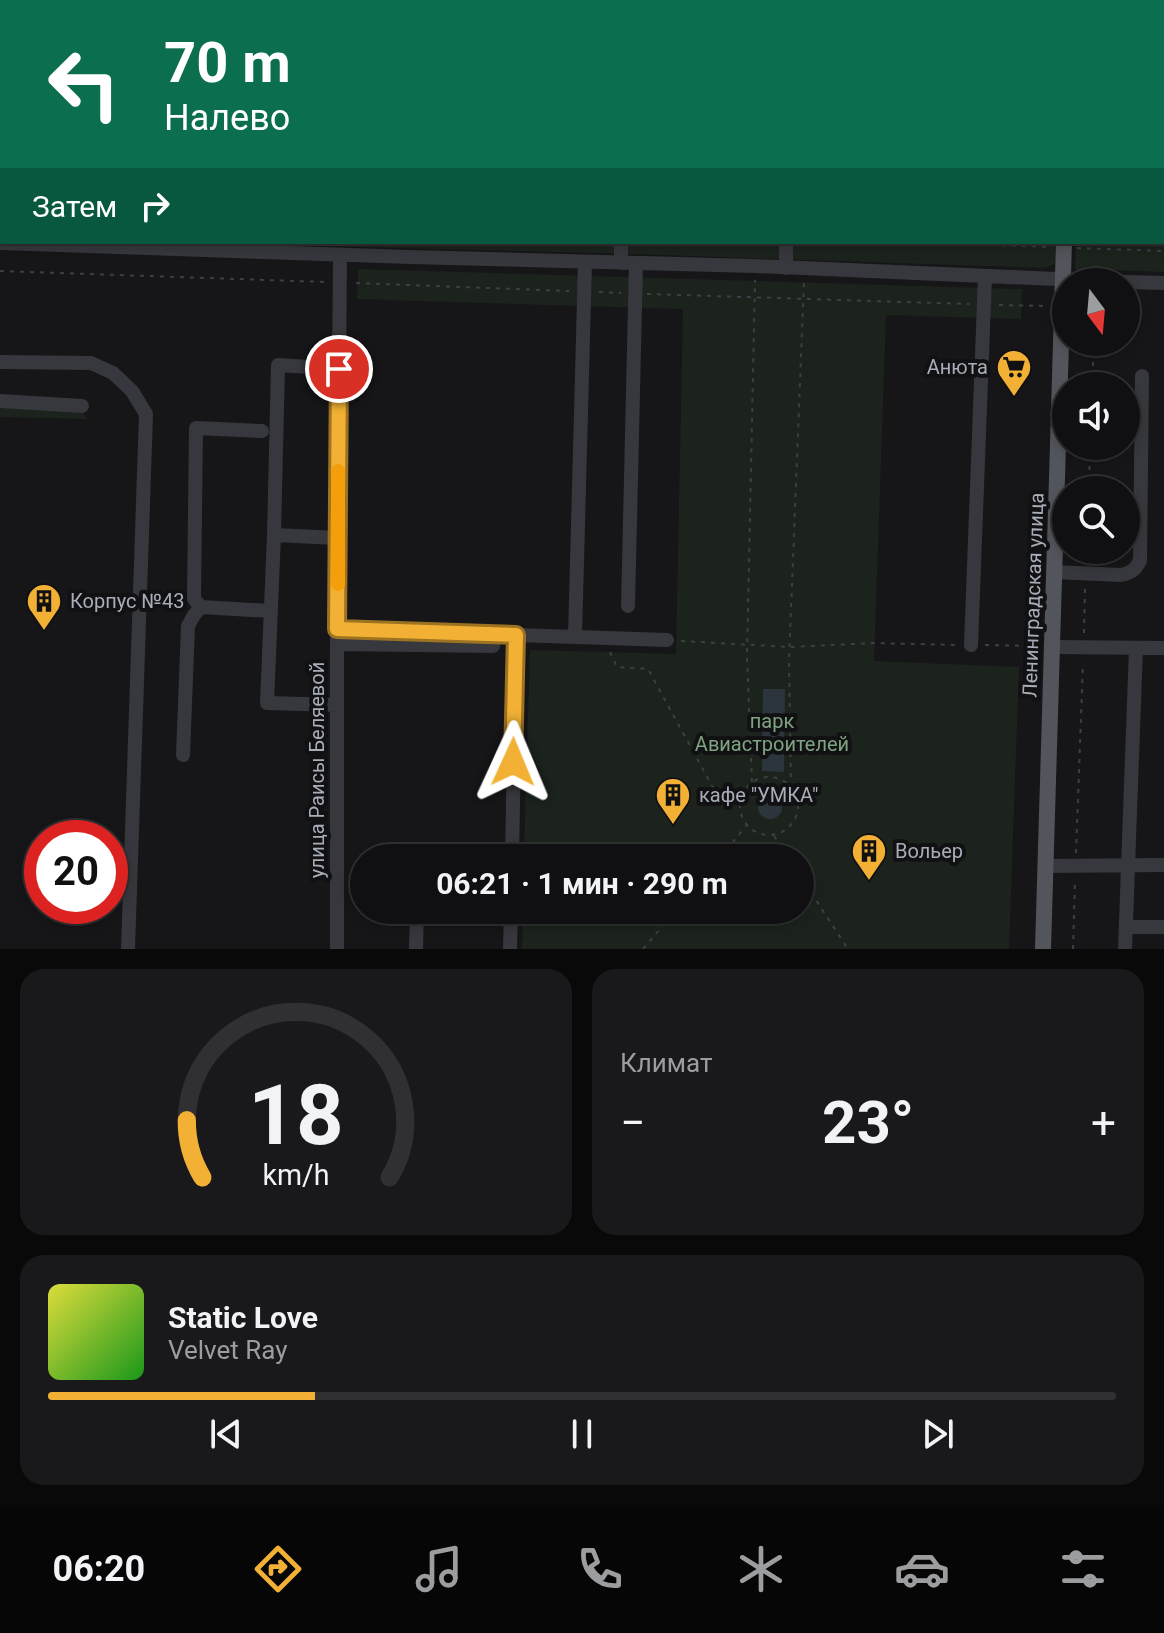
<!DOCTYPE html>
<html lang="ru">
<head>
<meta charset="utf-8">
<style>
	body { margin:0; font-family:Roboto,sans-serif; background:#19191b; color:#f1f3f6; height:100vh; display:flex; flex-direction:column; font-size:30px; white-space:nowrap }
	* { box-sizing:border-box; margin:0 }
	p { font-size:26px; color:#9c9d9f }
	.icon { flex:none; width:44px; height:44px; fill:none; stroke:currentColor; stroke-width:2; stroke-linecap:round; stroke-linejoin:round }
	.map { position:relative; height:949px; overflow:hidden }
	.details { display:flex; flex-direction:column; gap:20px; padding:20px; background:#09090a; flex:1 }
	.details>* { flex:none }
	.banner { position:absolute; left:0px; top:0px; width:1164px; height:244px; box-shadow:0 4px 12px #0003,0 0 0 2px #303032; background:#0b6e4f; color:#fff; overflow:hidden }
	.needle { width:52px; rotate:164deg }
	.buttons { position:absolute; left:1052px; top:268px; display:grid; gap:16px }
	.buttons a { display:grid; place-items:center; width:88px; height:88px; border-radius:50%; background:#101012; box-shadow:0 4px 12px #0003,0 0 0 2px #303032; font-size:40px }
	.speed { position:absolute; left:24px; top:820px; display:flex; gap:16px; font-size:40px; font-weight:700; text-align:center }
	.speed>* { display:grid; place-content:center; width:104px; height:104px; border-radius:50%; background:#101012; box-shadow:0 4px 12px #0003,0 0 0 2px #303032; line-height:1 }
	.speed .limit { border:12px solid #d22; background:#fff; color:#111 }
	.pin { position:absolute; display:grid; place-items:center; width:68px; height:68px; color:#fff; margin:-34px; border:4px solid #fff; border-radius:50%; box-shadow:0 2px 8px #0007 }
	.me { position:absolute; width:88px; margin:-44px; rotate:1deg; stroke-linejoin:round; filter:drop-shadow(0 0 6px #0008) }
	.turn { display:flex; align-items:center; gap:28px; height:168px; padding:0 32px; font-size:36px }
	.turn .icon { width:104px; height:104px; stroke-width:2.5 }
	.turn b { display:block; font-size:56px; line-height:68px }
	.then { display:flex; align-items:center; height:76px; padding:0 32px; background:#0003; gap:16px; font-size:30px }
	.big { font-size:60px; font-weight:700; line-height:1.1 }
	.details .card { flex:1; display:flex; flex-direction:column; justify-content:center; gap:12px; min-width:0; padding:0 28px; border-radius:24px; background:#19191b }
	.details .dial { align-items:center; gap:0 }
	.dial svg { height:208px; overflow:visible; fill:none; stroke:#303032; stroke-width:7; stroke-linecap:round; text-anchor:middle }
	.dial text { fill:#f1f3f6; stroke:none }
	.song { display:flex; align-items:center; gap:24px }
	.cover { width:96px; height:96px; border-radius:12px; background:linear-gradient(135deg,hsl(60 70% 55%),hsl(120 70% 35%)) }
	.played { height:8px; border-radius:4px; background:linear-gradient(90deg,#f2b134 25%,#303032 25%) }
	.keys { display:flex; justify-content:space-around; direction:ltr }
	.heat { display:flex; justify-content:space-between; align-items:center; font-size:44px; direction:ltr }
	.details .tiles { flex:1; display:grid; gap:20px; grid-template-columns:1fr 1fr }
	.card:last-child { grid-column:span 2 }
	.trip { position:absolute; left:350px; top:844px; width:464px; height:80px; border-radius:40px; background:#101012; box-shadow:0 4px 12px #0003,0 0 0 2px #303032; font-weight:700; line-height:80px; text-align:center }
	.tabs { display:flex; height:128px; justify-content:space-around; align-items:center; background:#060607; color:#9c9d9f }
	.tabs .icon { width:56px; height:56px }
	.tabs .on { color:#f2b134 }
	.tabs b { font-size:36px; color:#f1f3f6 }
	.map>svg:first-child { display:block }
	.green { fill:#1c231d }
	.water { fill:#2c353c }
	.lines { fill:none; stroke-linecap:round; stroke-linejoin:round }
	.path { stroke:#3d3f44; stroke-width:2; stroke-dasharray:4 6; stroke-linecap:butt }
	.minor { stroke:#37383d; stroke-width:14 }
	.major { stroke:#53555c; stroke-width:16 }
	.route-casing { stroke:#9d7322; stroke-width:20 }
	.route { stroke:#f2b134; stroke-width:14 }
	.slow { stroke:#f59e0b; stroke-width:14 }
	.labels { text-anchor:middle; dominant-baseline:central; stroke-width:8; stroke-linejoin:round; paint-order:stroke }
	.poi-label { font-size:20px; fill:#a8adb8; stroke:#111113; text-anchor:start }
	.street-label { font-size:20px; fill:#a8adb8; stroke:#111113 }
	.park-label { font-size:20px; fill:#7fa381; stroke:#111113 }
</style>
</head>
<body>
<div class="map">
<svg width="1164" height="949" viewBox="0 0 1164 949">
	<rect width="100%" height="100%" fill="#161618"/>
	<!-- green -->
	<path class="green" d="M 645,0 L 927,0 L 927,2 L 645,2 Z
		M 1162,240 L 1164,240 L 1164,272 L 1075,269 L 1076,242 L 1162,242 Z
		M 158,242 L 1056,242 L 1055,263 L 1046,268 L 632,254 Z
		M 358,269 L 1022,289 L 1021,319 L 886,315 L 874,661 L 1019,667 L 1009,949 L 522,949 L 523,910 L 800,910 L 800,858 L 524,858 L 530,650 L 676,654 L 683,309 L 357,299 Z
		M 0,404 L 83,413 L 87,419 L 0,417 Z"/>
	<!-- water -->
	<path class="water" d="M 763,689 L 785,689 L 784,772 L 762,771 Z
		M758 807a12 12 0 1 1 24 0a12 12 0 1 1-24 0Z"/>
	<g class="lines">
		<!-- path -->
		<path class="path" d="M 0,212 L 2,212
			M 912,242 L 1050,247
			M 1077,248 L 1164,251
			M 0,271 L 325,282
			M 356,283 L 569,291
			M 599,292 L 621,293
			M 647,294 L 969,304
			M 999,305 L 1049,306
			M 1092,386 L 1094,342
			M 1089,490 L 1090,446
			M 1086,561 L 1087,550
			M 1084,633 L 1085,587
			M 681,641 L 790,647 L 874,643 L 958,645
			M 985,645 L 1038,646
			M 610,652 L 617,667 L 648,669 L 723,806
			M740 806a29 29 0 1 1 58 0a29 29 0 1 1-58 0Z
			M 752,782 L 747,658 L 755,280
			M 791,787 L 789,660 L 804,281
			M 774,836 L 789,858
			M 1076,853 L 1083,663
			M 720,858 L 746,826
			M 800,876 L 848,949
			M 643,949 L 676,910
			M 1073,949 L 1075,879"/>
		<!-- minor -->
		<path class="minor" d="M 294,0 L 296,2
			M 636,0 L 636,2
			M 77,2 L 77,0
			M 182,2 L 186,0
			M 337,2 L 340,0
			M 0,171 L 2,171
			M 621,242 L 621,263
			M 786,242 L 786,268
			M 0,243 L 412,257 L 755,266 L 1125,282
			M 1126,282 L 1164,283
			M 0,362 L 91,363 L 113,373 L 132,391 L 146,414 L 128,949
			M 0,401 L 82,406
			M 274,535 L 267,703 L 337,705
			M 338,538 L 274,535 L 278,365 L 339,369
			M 1054,572 L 1121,575 C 1131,573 1135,570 1140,561 L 1142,376
			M 628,606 L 636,263
			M 201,607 L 194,599 L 196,428 L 262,431
			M 337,629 L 667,640
			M 575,637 L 585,262
			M 337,644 L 493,646 L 494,634
			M 971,645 L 985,276
			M 1052,647 L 1164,648
			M 183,755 L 188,626 L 194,615 L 201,607 L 271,611
			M 419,858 L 419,854
			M 512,858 L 516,635
			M 1046,866 L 1164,865
			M 1126,927 L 1164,927
			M 337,949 L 337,644 L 340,255
			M 416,949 L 417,910
			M 510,949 L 511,910
			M 1125,949 L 1136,648"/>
		<!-- major -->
		<path class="major" d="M 1070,2 L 1070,0
			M 1043,949 L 1064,242"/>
	</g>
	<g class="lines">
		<!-- route casing -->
		<g class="route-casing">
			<path id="route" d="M 339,369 L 337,629 L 516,635 L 513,762"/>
		</g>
		<!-- route -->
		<use href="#route" class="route"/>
		<!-- slow -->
		<path class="slow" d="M 338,584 L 338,471"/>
	</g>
	<!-- icons -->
	<defs>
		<g id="supermarket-pin" transform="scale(1.8)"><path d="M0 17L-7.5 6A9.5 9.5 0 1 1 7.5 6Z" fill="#f2b134" stroke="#111113"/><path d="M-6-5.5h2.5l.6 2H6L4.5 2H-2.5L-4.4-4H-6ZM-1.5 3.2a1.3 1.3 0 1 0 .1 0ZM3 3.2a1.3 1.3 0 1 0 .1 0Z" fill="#111"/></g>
		<g id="building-pin" transform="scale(1.8)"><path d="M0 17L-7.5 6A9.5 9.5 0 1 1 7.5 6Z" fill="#f2b134" stroke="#111113"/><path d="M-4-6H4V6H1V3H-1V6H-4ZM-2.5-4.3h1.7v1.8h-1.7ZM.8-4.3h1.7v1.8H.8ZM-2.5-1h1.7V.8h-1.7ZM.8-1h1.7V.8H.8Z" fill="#111"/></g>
	</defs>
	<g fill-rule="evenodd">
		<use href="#supermarket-pin" x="1014" y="367"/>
		<use href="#building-pin" x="44" y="601"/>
		<use href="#building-pin" x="673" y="795"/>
		<use href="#building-pin" x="869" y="851"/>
	</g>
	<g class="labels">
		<!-- poi labels -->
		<g class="poi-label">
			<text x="988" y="367" text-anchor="end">Анюта</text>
			<text x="70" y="601">Корпус №43</text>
			<text x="699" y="795">кафе "УМКА"</text>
			<text x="895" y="851">Вольер</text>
		</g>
		<!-- street labels -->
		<g class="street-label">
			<text transform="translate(1033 595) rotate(-88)">Ленинградская улица</text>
			<text transform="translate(317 770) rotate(-90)">улица Раисы Беляевой</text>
		</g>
		<!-- park labels -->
		<g class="park-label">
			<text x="772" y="721">парк<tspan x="772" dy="23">Авиастроителей</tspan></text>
		</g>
	</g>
</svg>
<div class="buttons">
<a><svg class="needle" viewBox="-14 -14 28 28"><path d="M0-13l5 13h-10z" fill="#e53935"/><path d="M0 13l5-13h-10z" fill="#9c9d9f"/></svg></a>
<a><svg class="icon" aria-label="sound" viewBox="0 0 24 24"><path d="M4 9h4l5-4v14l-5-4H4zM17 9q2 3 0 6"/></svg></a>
<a><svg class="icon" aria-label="search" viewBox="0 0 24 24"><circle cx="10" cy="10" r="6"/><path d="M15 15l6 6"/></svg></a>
</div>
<div class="speed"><div class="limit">20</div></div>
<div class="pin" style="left:339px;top:369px;background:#d93025"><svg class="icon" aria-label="arrive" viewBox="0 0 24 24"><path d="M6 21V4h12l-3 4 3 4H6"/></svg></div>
<svg class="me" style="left:513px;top:762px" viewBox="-20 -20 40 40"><path d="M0-17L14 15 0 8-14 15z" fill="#f2b134" stroke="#fff" stroke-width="4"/></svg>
<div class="trip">06:21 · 1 мин · 290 m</div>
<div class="banner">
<div class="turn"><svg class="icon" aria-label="left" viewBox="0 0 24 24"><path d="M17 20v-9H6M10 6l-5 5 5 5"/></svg><div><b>70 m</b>Налево</div></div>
<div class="then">Затем<svg class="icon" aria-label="right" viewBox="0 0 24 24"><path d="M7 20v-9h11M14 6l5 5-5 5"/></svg></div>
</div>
</div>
<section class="details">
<div class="tiles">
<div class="card dial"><svg viewBox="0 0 100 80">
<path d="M14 69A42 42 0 1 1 86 69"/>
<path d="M14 69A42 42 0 0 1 8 47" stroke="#f2b134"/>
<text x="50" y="56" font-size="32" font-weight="700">18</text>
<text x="50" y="72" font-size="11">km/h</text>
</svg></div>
<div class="card"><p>Климат</p>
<div class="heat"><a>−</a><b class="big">23°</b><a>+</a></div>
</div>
<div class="card">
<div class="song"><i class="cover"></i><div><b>Static Love</b><p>Velvet Ray</p></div></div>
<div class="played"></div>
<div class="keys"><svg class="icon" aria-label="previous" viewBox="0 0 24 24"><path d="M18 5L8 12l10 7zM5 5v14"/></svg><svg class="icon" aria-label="pause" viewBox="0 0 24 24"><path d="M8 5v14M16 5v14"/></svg><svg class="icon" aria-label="next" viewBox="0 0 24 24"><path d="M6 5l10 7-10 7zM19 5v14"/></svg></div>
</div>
</div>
</section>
<nav class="tabs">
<b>06:20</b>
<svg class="icon on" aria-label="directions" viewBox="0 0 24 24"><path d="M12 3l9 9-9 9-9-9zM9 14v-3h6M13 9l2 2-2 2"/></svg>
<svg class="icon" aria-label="music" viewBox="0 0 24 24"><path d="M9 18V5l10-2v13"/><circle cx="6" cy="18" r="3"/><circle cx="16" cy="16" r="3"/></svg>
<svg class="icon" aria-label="phone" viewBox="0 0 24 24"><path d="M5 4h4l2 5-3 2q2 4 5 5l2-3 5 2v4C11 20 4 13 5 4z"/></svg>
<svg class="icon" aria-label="climate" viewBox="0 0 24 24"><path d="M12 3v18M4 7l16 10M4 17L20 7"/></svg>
<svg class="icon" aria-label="car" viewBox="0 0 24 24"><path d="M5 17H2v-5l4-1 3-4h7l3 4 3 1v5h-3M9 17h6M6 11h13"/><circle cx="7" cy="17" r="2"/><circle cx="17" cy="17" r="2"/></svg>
<svg class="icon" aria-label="filters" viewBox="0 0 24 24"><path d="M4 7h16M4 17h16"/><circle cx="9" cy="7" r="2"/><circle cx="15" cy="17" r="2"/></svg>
</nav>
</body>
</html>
